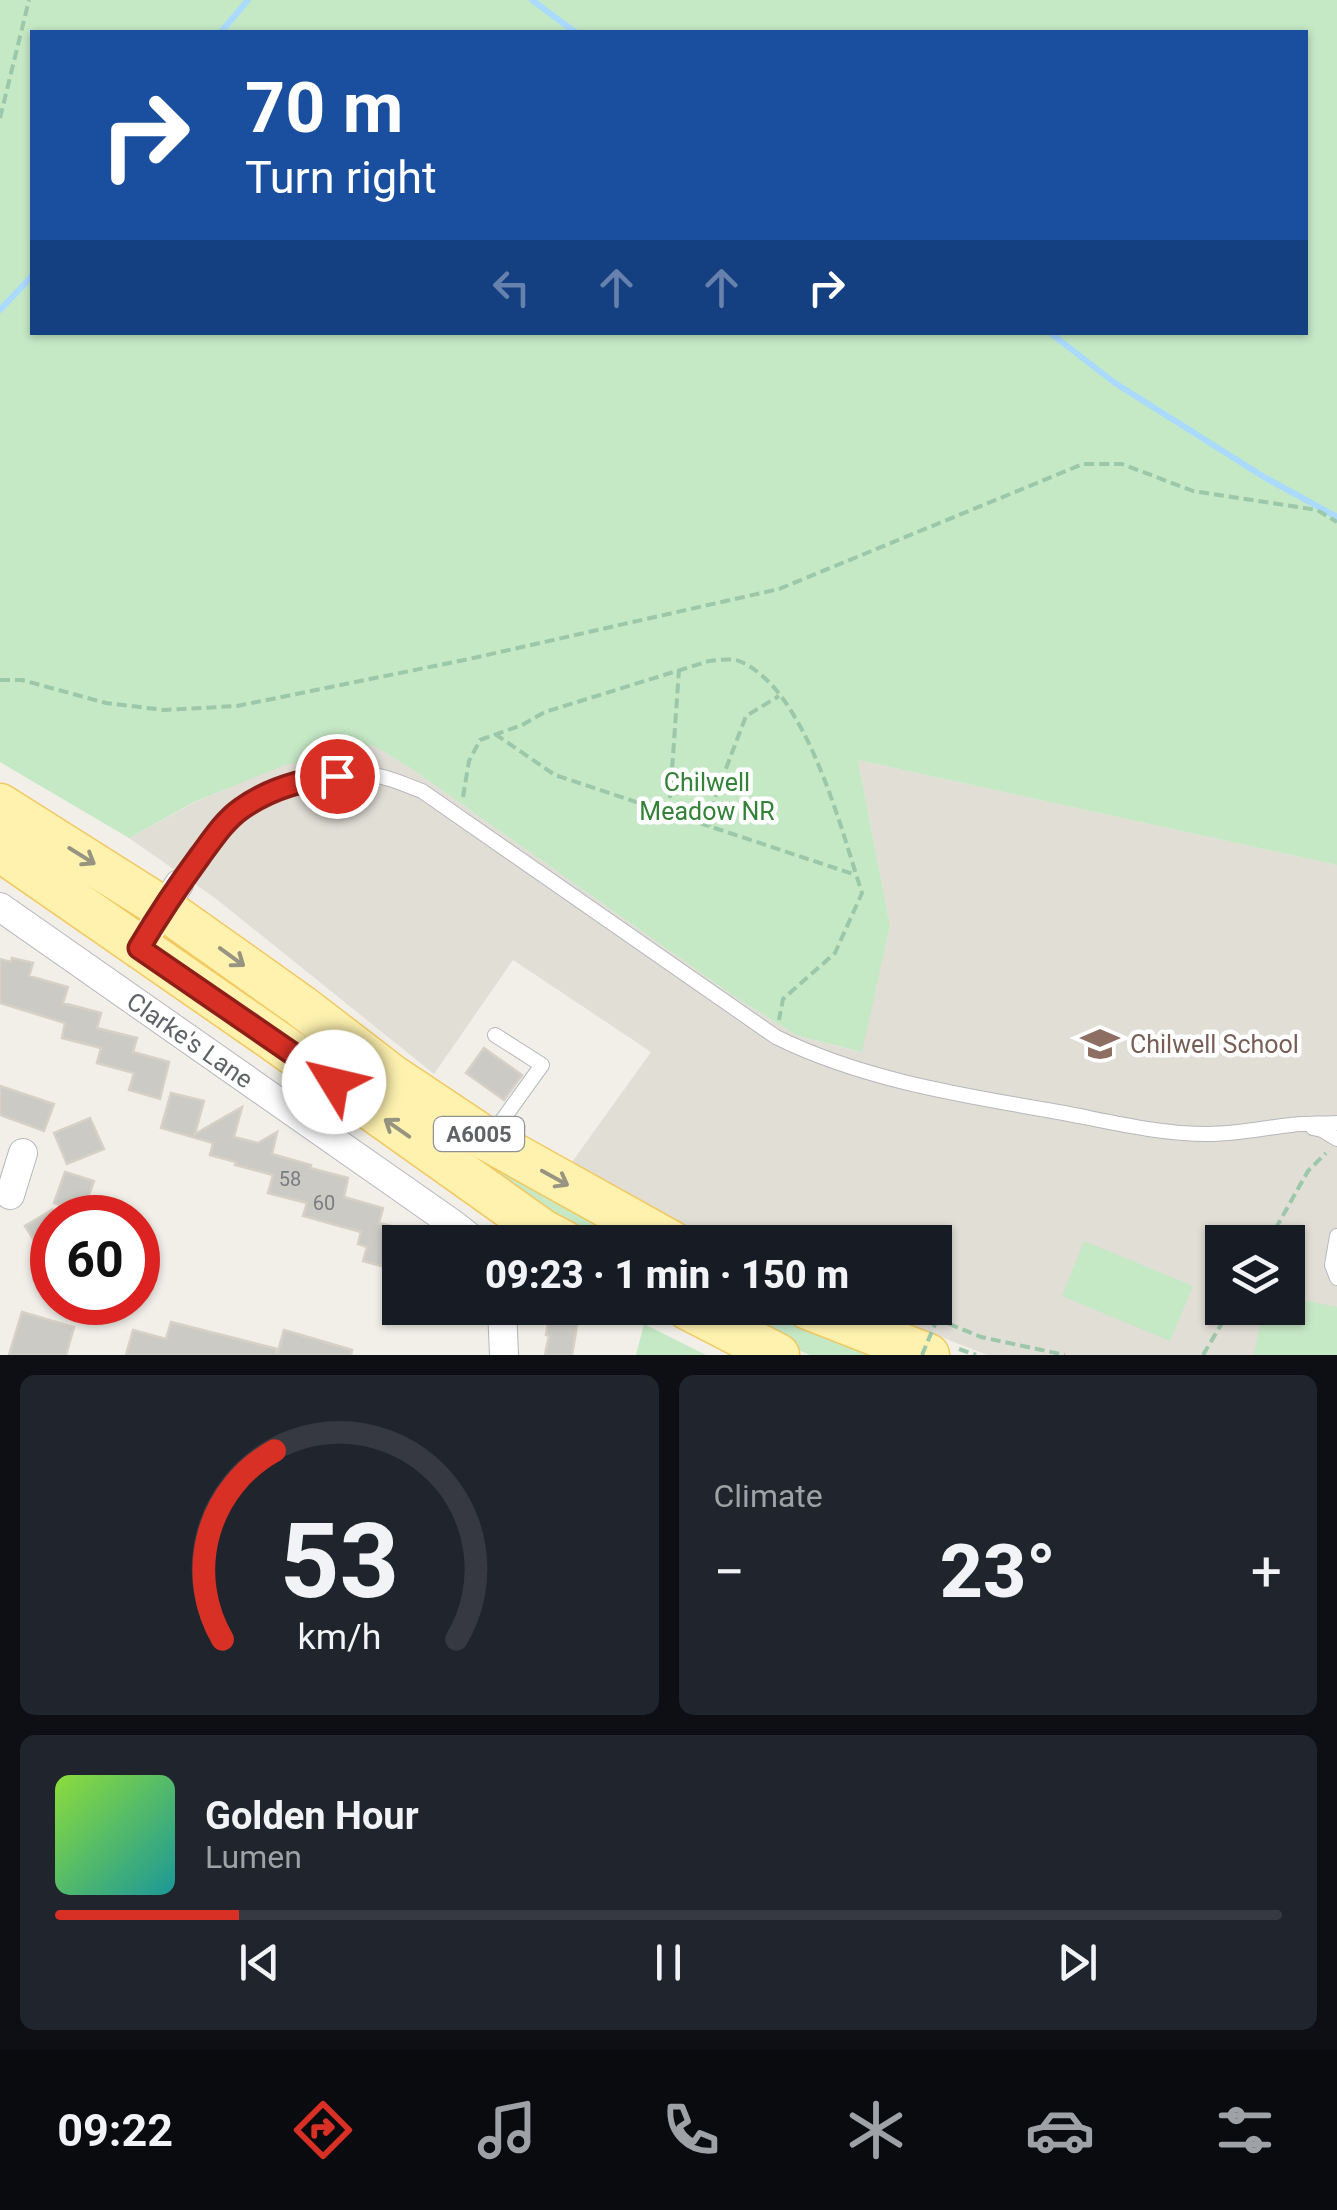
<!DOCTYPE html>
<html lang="en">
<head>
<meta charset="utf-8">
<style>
	body { margin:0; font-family:Roboto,sans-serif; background:#20242c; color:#f1f3f6; height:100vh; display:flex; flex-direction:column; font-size:38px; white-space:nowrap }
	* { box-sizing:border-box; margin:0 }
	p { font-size:32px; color:#9ea1a6 }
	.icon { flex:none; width:55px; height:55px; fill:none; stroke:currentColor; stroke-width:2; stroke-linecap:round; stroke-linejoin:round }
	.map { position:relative; height:1355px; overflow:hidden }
	.panel { display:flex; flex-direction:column; gap:20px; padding:20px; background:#0d0f14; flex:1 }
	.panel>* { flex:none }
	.top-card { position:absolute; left:30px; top:30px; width:1278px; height:305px; border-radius:0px; box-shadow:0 2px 8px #0004; background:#1a4fa0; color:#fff; overflow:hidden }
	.buttons { position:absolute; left:1205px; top:1225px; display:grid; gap:20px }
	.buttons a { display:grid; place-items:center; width:100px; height:100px; border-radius:0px; background:#171b24; box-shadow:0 2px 8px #0004; font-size:50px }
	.speed { position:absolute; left:30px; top:1195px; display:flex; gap:20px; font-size:50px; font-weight:700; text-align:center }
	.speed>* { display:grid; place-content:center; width:130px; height:130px; border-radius:50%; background:#171b24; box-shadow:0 2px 8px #0004; line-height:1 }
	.speed .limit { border:15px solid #d22; background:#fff; color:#111 }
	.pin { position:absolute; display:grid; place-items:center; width:85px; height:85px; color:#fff; margin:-42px; border:5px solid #fff; border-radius:50%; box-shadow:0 2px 10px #0007 }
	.me { position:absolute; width:110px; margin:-55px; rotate:306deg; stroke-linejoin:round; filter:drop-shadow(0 0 8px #0008) }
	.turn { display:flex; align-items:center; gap:35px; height:210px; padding:0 50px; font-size:45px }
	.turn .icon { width:130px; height:130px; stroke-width:2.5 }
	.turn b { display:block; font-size:70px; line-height:85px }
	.lanes { display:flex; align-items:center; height:95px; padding:0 50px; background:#0003; justify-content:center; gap:50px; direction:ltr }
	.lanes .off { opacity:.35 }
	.big { font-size:75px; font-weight:800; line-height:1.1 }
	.panel .tile { flex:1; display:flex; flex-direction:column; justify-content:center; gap:15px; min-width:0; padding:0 35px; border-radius:15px; background:#20242c }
	.panel .dial { align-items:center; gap:0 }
	.dial svg { height:260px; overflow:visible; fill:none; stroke:#363941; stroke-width:7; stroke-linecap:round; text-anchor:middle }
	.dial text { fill:#f1f3f6; stroke:none }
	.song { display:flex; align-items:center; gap:30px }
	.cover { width:120px; height:120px; border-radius:15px; background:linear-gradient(135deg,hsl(90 70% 55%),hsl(180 70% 35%)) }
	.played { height:10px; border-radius:5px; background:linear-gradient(90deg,#d93025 15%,#363941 15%) }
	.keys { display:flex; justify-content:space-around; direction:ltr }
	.heat { display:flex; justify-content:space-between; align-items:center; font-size:55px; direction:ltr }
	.panel .tiles { flex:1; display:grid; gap:20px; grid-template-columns:1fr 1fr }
	.tile:last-child { grid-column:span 2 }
	.trip { position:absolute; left:382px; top:1225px; width:570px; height:100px; border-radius:0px; background:#171b24; box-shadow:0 2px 8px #0004; font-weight:800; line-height:100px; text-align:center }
	.tab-bar { display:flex; height:160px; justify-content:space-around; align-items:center; background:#090b0e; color:#9ea1a6 }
	.tab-bar .icon { width:70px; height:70px }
	.tab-bar .selected { color:#d93025 }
	.tab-bar b { font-size:45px; color:#f1f3f6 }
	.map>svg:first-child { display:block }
	.education { fill:#e1ded6; fill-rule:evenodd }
	.green { fill:#c5e8c5; fill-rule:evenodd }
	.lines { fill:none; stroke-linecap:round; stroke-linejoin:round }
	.stream { stroke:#aadaff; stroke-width:6 }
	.building { fill:#cccac5; stroke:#d6d1c6; stroke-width:2.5 }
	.lane-casing { stroke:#b5b8bc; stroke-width:16 }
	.street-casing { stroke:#b5b8bc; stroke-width:30 }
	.primary-casing { stroke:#f2c960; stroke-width:45 }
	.path { stroke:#9cc7a9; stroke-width:4; stroke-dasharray:10 5; stroke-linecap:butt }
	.lane { stroke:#fff; stroke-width:14 }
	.street { stroke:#fff; stroke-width:28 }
	.primary { stroke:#fff2af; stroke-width:42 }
	.path-bridge { stroke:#9cc7a9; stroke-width:4; stroke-dasharray:10 5; stroke-linecap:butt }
	.oneway { stroke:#979581 }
	.route-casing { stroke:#8d1f18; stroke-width:25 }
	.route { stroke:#d93025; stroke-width:18 }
	.labels { text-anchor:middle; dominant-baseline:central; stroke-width:9; stroke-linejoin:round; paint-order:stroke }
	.number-label { font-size:20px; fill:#7a7d7f }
	.shield { fill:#fff; stroke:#8f9295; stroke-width:2.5 }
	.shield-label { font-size:22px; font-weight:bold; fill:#5f6368 }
	.park-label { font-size:25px; fill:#348238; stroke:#fff }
	.street-label { font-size:25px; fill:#5f6368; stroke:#fff }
	.education-label { font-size:25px; fill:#785e54; stroke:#fff; text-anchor:start }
</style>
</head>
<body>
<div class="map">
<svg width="1337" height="1355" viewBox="0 0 1337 1355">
	<rect width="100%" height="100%" fill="#f1efe8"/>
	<!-- education -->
	<path class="education" d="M 373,745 L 412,769 L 738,999 L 798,1036 L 861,1052 L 890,926 L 858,760 L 1337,865 L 1337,1355 L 987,1355 L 868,1308 L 935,1308 L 935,1242 L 723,1242 L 661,1214 L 572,1162 L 651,1052 L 513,960 L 434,1074 L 215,898 L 129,838 L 195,802 L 285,764 ZM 1222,1242 L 1288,1242 L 1288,1308 L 1222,1308 Z"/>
	<!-- green -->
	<path class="green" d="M 0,0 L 1337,0 L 1337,865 L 858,760 L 890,926 L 862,1052 L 798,1036 L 738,999 L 412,769 L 373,745 L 285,765 L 194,802 L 129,838 L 0,762 ZM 32,32 L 1305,32 L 1305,332 L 32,332 Z
		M 190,949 L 643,1242 L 586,1242 L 559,1227 L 332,1060 Z
		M 1084,1241 L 1193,1286 L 1170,1341 L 1062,1296 Z
		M 1288,1297 L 1337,1307 L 1337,1355 L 1254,1355 L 1263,1308 L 1288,1308 Z
		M 701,1308 L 775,1308 L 842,1337 L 894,1355 L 810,1355 Z
		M 644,1324 L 706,1355 L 636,1355 Z"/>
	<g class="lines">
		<!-- stream -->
		<path class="stream" d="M 532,0 L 575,32
			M 221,32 L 248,0
			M 0,310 L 32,276
			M 1049,332 L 1115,383 L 1264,477 L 1337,517"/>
	</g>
	<!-- building -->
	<path class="building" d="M 12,958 L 33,963 L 29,976 L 68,987 L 63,1003 L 101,1013 L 97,1028 L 137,1038 L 133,1052 L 169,1062 L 160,1099 L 129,1090 L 134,1073 L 97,1063 L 101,1048 L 62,1038 L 65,1023 L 0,1003 L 0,959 L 11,962 Z
		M 484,1048 L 522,1075 L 504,1100 L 466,1073 Z
		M 0,1086 L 54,1104 L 44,1131 L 0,1115 Z
		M 171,1093 L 204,1101 L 195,1134 L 242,1107 L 234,1137 L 258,1143 L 277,1132 L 272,1154 L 311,1165 L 310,1168 L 348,1178 L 344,1197 L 383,1208 L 379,1223 L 400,1228 L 400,1271 L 363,1261 L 367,1247 L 358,1244 L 361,1232 L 303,1216 L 307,1203 L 268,1193 L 273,1175 L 235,1165 L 236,1162 L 210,1155 L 213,1143 L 161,1128 Z
		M 90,1118 L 104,1149 L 67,1164 L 54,1133 Z
		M 65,1172 L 94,1181 L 89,1195 L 101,1218 L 54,1203 Z
		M 52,1210 L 52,1246 L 41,1252 L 25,1226 Z
		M 551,1308 L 580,1308 L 572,1355 L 545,1355 L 549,1336 L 546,1335 Z
		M 22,1312 L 74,1327 L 66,1355 L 9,1355 Z
		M 171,1322 L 277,1349 L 276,1355 L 126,1355 L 133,1330 L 166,1339 Z
		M 284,1330 L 352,1350 L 351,1355 L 277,1355 Z"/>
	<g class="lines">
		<!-- lane casing -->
		<g class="lane-casing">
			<path id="lane" d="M 179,884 C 197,860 214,832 238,812 C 269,786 330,771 370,775 C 388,776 405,785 422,791 L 776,1037 C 865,1081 967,1096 1064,1113 C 1111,1122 1159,1134 1208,1134 C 1236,1134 1263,1128 1291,1125 C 1306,1123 1322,1124 1337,1123
				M 1313,1128 L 1322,1130 L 1337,1139
				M 491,1136 L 542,1065 L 495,1035
				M 1337,1236 L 1332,1265 L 1337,1278"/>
		</g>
		<!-- street casing -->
		<g class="street-casing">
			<g id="street">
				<path id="s1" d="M 0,907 L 453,1224 L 476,1242"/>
				<path d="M 139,948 L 179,884"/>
				<path d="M 10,1195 L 23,1153"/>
				<path d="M 502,1308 L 504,1355"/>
			</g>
		</g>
		<!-- primary casing -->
		<g class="primary-casing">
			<path id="primary" d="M 0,805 L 163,908 L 301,1006 L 392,1076 L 488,1140 L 671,1242
				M 0,850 L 274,1040 L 543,1231 L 564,1242
				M 687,1308 L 778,1355
				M 808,1308 L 928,1355"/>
		</g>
		<!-- path -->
		<path class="path" d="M 0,118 L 29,0
			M 0,680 L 22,680 L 106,703 L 164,710 L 237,706 L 469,659 L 779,589 L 1083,464 L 1122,464 L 1193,491 L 1317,510 L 1337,522
			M 495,734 L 555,775 L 856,875
			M 463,797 L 469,761 L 480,740 L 522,725 L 545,712 L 709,661 C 719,660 731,658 739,661 C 806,688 841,829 862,893 L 835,953 L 783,999 L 779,1020
			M 669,813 L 679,670
			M 709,826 L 714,800 L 746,716 L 779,696
			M 1268,1242 L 1308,1171 L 1326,1153
			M 935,1302 L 938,1310 L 938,1317
			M 633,1308 L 660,1323
			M 923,1318 L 925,1314 L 981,1337 L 1065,1355
			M 959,1349 L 976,1355
			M 1203,1355 L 1231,1308"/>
		<!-- lane -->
		<use href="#lane" class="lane"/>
		<!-- street -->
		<use href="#street" class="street"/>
		<!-- primary -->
		<use href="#primary" class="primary"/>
		<!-- path-bridge -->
		<path class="path-bridge" d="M 922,1355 L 938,1317"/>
	</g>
	<!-- one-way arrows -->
	<defs><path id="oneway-shaft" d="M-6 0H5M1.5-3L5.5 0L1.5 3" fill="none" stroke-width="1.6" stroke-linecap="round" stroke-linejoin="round" transform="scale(2.5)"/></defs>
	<g class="oneway">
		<use href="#oneway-shaft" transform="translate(82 856) rotate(32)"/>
		<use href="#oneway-shaft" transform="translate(232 957) rotate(36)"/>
		<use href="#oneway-shaft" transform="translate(397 1128) rotate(-145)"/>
		<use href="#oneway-shaft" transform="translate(555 1178) rotate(29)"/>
	</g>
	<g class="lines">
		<!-- route casing -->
		<g class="route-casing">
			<path id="route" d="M 334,1082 L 139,948 C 158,916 178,886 200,856 C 212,840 224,821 241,809 C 269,789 304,779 337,776"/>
		</g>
		<!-- route -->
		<use href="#route" class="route"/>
	</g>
	<!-- icons -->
	<defs>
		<g id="school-bare" transform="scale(3)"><path d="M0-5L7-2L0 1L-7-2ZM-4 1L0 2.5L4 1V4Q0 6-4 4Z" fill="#8d6e63" stroke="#fff" stroke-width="2.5" paint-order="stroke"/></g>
	</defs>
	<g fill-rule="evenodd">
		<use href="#school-bare" x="1100" y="1044"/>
	</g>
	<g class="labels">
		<!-- number labels -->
		<g class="number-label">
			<text x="290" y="1179">58</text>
			<text x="324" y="1203">60</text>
		</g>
		<!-- shield labels -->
		<rect class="shield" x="434" y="1117" width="90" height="34" rx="8"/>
		<g class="shield-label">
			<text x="479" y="1134">A6005</text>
		</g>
		<!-- park labels -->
		<g class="park-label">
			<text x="707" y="782">Chilwell<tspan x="707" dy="29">Meadow NR</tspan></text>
		</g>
		<!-- street labels -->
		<g class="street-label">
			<text stroke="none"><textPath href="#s1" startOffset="232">Clarke's Lane</textPath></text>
		</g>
		<!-- education labels -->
		<g class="education-label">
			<text x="1130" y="1044">Chilwell School</text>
		</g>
	</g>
</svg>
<div class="buttons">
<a><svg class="icon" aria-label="layers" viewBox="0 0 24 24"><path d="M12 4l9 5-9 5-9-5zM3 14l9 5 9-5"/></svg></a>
</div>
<div class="speed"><div class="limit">60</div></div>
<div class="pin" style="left:337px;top:776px;background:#d93025"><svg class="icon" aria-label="arrive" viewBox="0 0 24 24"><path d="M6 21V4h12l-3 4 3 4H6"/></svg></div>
<svg class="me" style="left:334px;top:1082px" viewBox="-20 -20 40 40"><circle r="19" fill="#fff"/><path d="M0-13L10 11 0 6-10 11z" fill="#d93025"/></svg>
<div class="trip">09:23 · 1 min · 150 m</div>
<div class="top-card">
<div class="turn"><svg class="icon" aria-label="right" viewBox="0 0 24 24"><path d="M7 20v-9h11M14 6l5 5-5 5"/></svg><div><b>70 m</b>Turn right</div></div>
<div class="lanes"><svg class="icon off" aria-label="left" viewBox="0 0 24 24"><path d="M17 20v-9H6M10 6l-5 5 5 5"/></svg><svg class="icon off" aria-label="ahead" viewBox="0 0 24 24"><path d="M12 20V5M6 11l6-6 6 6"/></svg><svg class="icon off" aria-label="ahead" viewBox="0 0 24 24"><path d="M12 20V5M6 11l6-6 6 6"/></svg><svg class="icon" aria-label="right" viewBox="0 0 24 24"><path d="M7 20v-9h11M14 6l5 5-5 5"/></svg></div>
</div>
</div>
<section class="panel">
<div class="tiles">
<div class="tile dial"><svg viewBox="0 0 100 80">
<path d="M14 69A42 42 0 1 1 86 69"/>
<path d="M14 69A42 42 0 0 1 30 11" stroke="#d93025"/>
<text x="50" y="56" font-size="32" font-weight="700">53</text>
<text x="50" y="72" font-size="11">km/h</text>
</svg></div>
<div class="tile"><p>Climate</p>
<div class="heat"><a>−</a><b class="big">23°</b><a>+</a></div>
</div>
<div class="tile">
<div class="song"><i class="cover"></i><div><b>Golden Hour</b><p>Lumen</p></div></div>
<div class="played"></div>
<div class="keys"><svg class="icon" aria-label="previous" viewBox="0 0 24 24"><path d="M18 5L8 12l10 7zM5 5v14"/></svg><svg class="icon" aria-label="pause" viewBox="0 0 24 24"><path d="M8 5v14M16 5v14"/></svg><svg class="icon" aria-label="next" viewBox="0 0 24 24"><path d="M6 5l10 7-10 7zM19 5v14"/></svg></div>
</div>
</div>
</section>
<nav class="tab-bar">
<b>09:22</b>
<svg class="icon selected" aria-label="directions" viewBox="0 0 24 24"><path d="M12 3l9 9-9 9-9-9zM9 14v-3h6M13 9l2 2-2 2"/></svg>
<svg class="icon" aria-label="music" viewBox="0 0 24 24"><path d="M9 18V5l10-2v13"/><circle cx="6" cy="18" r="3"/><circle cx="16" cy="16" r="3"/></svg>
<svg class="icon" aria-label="phone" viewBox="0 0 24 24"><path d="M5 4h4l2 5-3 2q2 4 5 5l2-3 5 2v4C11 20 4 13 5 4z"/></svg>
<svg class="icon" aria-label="climate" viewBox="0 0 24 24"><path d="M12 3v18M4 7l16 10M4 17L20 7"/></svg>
<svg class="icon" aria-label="car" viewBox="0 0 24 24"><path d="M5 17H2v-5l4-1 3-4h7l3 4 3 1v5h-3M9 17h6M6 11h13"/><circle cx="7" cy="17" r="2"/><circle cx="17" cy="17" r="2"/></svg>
<svg class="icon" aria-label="filters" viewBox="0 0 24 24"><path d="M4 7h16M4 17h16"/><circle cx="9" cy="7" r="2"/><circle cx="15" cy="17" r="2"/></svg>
</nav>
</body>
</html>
